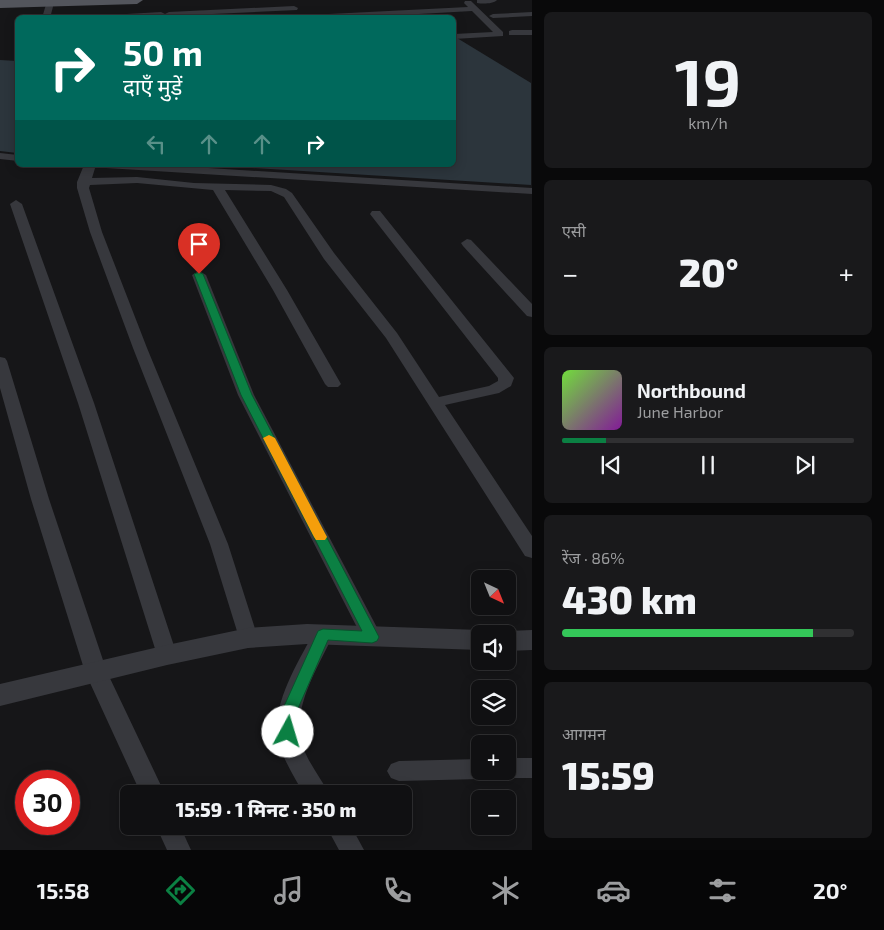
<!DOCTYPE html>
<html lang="hi">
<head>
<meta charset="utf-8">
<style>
	body { margin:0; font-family:"Exo 2","Noto Sans Devanagari",sans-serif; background:#19191b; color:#f1f3f6; height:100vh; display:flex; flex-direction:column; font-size:19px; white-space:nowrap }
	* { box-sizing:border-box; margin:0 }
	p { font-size:16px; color:#9c9d9f }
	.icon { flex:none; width:28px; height:28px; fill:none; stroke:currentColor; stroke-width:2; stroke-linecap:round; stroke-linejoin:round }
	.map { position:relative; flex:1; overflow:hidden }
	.panel { display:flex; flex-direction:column; gap:12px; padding:12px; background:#09090a; width:352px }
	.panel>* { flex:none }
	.top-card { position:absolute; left:15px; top:15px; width:441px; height:152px; border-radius:8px; box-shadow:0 2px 12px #0003,0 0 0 1px #303032; background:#00695c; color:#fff; overflow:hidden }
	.needle { width:32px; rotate:137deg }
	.tools { position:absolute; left:471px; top:570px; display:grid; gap:10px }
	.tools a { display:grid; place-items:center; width:45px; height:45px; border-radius:8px; background:#101012; box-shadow:0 2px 12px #0003,0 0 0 1px #303032; font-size:25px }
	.speed { position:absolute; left:15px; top:770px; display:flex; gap:10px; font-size:25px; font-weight:700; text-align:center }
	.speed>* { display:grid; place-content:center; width:65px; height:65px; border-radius:50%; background:#101012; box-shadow:0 2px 12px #0003,0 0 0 1px #303032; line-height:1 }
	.speed .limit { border:8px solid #d22; background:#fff; color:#111 }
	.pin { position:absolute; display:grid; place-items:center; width:42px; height:42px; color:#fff; margin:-51px -21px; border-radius:50% 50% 50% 0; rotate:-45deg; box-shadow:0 0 5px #0007 }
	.pin .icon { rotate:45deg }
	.me { position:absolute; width:55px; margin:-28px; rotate:6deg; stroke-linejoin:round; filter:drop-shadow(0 0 4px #0008) }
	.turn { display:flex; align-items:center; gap:18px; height:105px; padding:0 25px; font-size:22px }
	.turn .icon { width:65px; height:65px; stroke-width:2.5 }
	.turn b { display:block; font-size:35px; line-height:42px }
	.lanes { display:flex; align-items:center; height:48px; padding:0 25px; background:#0003; justify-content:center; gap:25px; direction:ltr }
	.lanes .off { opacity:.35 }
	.big { font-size:38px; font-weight:800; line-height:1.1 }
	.panel .widget { flex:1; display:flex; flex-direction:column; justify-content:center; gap:8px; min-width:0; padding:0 18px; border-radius:8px; background:#19191b }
	.panel .dial { align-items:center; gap:0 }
	.dial b { font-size:65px; line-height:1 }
	.song { display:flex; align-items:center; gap:15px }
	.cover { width:60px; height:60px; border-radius:8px; background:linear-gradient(135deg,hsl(100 70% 55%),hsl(290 70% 35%)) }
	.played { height:5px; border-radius:2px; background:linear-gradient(90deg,#0b8043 15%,#303032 15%) }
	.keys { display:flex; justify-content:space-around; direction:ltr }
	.heat { display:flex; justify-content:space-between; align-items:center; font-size:28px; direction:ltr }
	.charge { height:8px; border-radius:4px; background:linear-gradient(90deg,#34c759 86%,#303032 0) }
	.trip { position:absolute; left:120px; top:785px; width:292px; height:50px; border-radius:8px; background:#101012; box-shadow:0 2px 12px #0003,0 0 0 1px #303032; font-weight:800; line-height:50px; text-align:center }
	.tabs { display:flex; height:80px; justify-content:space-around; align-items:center; background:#060607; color:#9c9d9f }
	.tabs .icon { width:35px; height:35px }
	.tabs .on { color:#0b8043 }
	.tabs b { font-size:22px; color:#f1f3f6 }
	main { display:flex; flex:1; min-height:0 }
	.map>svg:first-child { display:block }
	.water { fill:#2c353c }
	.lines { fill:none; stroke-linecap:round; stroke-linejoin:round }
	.minor { fill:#37383d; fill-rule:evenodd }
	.tertiary { fill:#37383d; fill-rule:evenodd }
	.primary { fill:#53555c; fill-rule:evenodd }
	.route { fill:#0b8043; stroke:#07532c }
	.slow { fill:#f59e0b }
</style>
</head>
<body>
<main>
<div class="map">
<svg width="532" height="850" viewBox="0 0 532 850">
	<rect width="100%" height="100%" fill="#161618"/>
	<!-- water -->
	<path class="water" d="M 454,38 L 457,38 L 531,83 L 531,185 L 203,165 L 454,165 Z
		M 0,60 L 17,61 L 17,153 L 0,151 Z"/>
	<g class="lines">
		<!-- minor -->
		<path class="minor" d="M 477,0 L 497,0 C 493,4 483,4 477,3 Z
			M 47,1 L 54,3 L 50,18 L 42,18 Z
			M 465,1 L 471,1 L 503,32 L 503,36 L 454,39 L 454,34 L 493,32 L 472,11 L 348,18 L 305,17 L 309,15 L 468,7 L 464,3 Z
			M 294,6 L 298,8 L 297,10 L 169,16 L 165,14 L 169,12 Z
			M 161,12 L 165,14 L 164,16 L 88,18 L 92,16 Z
			M 532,12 L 532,16 L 493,18 L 489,16 L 493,14 Z
			M 512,30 L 532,30 L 532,35 L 509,35 L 509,31 Z
			M 0,153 L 18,155 L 18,161 L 0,159 Z
			M 84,165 L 96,165 L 92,178 L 137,177 L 194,183 L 271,185 L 286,189 L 292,193 L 334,253 L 397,333 L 439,397 L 489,386 L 498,381 L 498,378 L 370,214 L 372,211 L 380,211 L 514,378 L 511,386 L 499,393 L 445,405 L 532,536 L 532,558 L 525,556 L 386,338 L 324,259 L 284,197 L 271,191 L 225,190 L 287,290 L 341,384 L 338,387 L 328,387 L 325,384 L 273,290 L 213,190 L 137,183 L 90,185 L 89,188 L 102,232 L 147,348 L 228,544 L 258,638 L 255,644 L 248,646 L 241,644 L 210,544 L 133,348 L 90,232 L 77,188 L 77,182 Z
			M 100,165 L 161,165 L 532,188 L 532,194 L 106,168 Z
			M 16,200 L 22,204 L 94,403 L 177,655 L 174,661 L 167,663 L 160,661 L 157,655 L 78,403 L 10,204 Z
			M 467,239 L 471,240 L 532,304 L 532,317 L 527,316 L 463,246 L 461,243 Z
			M 199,271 L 206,275 L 254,395 L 382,637 L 379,643 L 372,645 L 365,643 L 238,395 L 192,275 Z
			M 0,357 L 5,358 L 7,361 L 49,499 L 107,672 L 165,794 L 141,794 L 85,672 L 31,499 L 0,388 Z
			M 323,627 L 330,629 L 333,635 C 318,668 290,709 303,747 C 309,764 321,778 329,794 L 304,794 C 293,775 278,752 277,730 C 275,699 301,656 316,629 Z
			M 508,758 L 532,758 L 532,778 L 508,778 L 500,775 L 498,771 L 508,771 Z
			M 480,759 L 480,771 L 491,771 L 488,776 L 480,779 L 399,781 L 391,778 L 387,771 L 391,764 L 399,761 Z
			M 156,826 L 180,826 L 191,850 L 167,850 Z
			M 326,826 L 351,826 L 364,850 L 339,850 Z"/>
		<!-- tertiary -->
		<path class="tertiary" d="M 307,624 L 480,630 L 489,634 L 480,634 L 480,650 L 307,644 L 248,648 L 167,665 L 0,706 L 0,684 L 167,645 L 248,628 Z
			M 532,630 L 532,650 L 508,651 L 508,634 L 500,634 L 508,631 Z"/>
		<!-- primary -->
		<path class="primary" d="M 0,0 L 143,0 L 137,4 L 0,8 Z"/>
	</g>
	<!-- route -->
	<path class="route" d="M 199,272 L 203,274 L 252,395 L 379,637 L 377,641 L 372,643 L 328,640 L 296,713 L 296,732 L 294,737 L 288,739 L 282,737 L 280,732 L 281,713 L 318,631 L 323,629 L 362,631 L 241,395 L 194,274 Z"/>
	<!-- slow -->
	<path class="slow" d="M 269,435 L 275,438 L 327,537 L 325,540 L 316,540 L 314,537 L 263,438 Z"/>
</svg>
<div class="tools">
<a><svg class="needle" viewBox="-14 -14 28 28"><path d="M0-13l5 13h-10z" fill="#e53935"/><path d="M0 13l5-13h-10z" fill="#9c9d9f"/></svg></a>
<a><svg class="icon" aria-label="sound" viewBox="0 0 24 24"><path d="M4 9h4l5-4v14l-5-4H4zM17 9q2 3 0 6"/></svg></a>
<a><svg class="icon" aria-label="layers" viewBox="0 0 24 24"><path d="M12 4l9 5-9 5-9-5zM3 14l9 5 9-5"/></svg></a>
<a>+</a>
<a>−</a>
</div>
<div class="speed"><div class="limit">30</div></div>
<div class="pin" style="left:199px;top:274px;background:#d93025"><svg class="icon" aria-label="arrive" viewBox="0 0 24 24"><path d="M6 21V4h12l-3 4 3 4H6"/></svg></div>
<svg class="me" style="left:288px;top:732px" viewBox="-20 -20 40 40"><circle r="19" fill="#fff"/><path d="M0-13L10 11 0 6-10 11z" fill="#0b8043"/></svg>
<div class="trip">15:59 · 1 मिनट · 350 m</div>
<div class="top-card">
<div class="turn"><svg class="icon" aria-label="right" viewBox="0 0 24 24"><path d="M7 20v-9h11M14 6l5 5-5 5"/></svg><div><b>50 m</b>दाएँ मुड़ें</div></div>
<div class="lanes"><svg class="icon off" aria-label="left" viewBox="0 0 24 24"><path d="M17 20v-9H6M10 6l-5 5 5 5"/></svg><svg class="icon off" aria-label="ahead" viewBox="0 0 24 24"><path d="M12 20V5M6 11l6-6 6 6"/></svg><svg class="icon off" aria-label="ahead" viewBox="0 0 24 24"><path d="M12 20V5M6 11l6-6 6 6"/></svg><svg class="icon" aria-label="right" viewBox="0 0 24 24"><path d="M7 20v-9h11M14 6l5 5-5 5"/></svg></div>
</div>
</div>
<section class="panel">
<div class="widget dial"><b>19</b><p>km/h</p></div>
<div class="widget"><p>एसी</p>
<div class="heat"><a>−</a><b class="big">20°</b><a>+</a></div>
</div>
<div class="widget">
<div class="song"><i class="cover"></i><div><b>Northbound</b><p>June Harbor</p></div></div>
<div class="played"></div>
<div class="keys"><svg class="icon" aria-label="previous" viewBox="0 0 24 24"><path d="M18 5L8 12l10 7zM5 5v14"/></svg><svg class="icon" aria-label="pause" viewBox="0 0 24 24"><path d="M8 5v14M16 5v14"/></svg><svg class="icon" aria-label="next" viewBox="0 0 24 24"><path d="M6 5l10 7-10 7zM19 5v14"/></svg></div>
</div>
<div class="widget"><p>रेंज · 86%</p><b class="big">430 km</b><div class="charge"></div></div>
<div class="widget"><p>आगमन</p><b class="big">15:59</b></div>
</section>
</main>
<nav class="tabs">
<b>15:58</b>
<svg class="icon on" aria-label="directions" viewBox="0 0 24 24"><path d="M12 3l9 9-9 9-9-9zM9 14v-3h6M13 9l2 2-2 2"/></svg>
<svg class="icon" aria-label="music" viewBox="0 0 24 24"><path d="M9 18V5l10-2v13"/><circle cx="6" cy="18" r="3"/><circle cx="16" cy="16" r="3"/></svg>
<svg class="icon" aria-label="phone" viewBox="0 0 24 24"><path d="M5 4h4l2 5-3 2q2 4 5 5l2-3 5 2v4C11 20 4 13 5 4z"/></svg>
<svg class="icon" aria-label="climate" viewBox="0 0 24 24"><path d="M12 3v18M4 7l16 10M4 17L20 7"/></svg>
<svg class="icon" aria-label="car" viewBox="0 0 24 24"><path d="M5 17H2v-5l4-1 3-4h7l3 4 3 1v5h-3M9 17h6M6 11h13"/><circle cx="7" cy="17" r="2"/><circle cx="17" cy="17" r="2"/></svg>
<svg class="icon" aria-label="filters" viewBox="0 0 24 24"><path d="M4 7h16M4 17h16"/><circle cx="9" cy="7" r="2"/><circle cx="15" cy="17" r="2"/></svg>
<b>20°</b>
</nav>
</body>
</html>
